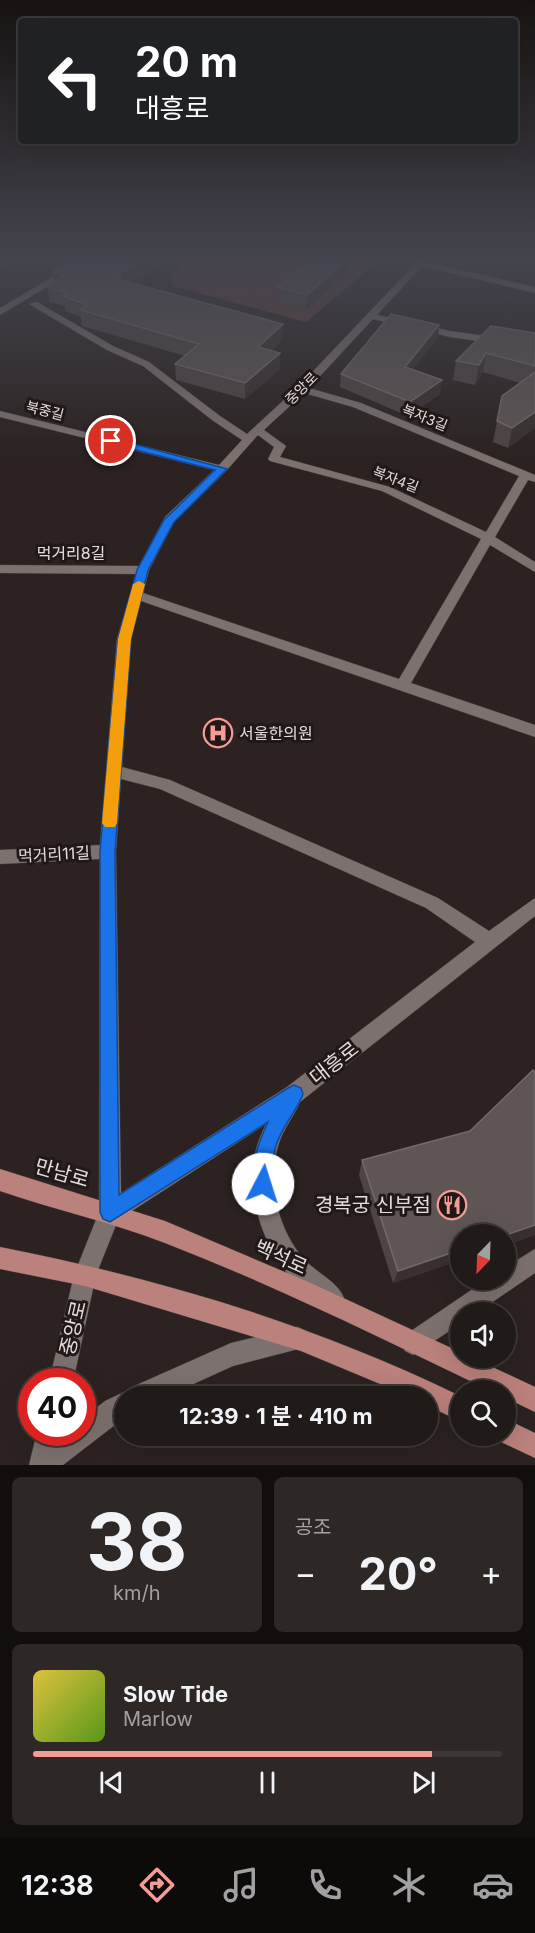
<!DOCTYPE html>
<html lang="ko">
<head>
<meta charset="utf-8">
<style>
	body { margin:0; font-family:Inter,"Noto Sans KR",sans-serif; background:#2d2726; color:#f1f3f6; height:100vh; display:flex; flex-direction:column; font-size:22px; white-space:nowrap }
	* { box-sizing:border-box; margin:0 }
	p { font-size:20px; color:#a2a1a2 }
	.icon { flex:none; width:33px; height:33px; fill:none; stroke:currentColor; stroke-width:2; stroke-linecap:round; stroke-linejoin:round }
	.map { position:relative; height:1465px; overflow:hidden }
	.side { display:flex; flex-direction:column; gap:12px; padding:12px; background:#120e0e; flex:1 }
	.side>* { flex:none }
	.guide { position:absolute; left:18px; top:18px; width:500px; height:126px; border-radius:6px; box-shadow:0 6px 24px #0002,0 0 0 2px #3d3838; background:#202124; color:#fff; overflow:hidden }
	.needle { width:39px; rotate:203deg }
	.buttons { position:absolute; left:450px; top:1224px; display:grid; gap:12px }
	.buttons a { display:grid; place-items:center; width:66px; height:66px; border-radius:50%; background:#201a19; box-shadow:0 6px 24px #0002,0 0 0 2px #3d3838; font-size:30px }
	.speed { position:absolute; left:18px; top:1368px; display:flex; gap:12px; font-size:30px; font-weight:700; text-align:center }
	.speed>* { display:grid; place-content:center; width:78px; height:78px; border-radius:50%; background:#201a19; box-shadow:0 6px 24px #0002,0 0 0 2px #3d3838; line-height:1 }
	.speed .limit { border:9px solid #d22; background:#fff; color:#111 }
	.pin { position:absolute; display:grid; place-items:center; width:51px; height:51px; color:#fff; margin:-26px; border:3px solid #fff; border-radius:50%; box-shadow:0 2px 6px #0007 }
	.me { position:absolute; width:66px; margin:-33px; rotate:5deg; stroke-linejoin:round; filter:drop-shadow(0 0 4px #0008) }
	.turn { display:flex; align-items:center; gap:21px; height:126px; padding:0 18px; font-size:27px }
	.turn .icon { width:78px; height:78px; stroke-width:2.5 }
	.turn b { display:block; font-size:42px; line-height:51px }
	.big { font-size:45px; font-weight:700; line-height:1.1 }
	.side .tile { flex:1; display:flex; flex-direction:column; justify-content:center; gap:9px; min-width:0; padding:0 21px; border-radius:9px; background:#2d2726 }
	.side .dial { align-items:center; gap:0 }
	.dial b { font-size:78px; line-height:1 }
	.song { display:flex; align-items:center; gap:18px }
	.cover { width:72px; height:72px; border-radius:9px; background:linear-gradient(135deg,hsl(50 70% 55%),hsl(90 70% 35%)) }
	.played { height:6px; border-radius:3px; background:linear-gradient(90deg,#f59c95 85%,#3d3838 85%) }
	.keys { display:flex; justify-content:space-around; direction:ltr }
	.heat { display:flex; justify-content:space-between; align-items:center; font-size:33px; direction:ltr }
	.side .tiles { flex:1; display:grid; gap:12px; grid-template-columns:1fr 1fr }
	.tile:last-child { grid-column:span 2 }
	.trip { position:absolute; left:114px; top:1386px; width:324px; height:60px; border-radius:30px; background:#201a19; box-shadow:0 6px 24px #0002,0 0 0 2px #3d3838; font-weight:700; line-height:60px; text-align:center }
	.tabs { display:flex; height:96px; justify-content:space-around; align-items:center; background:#0d0a0a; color:#a2a1a2 }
	.tabs .icon { width:42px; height:42px }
	.tabs .selected { color:#f59c95 }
	.tabs b { font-size:27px; color:#f1f3f6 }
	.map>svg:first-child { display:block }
	.green { fill:#603c39 }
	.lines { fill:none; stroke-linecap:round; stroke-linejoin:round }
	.minor-casing { stroke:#463d3d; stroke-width:1 }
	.major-casing { stroke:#463d3d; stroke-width:1 }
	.minor { fill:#7c716f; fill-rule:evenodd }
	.major { fill:#bb817c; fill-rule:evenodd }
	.wall { fill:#4e4444 }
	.shaded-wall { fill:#39302f }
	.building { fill:#5e5554; stroke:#736a6a; stroke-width:1.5 }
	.route { fill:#1a73e8; stroke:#114b97; stroke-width:1.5 }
	.slow { fill:#f59e0b }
	.labels { text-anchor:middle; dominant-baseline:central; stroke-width:6; stroke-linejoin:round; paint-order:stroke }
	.far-street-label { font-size:14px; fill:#e4dddd; stroke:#211918 }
	.street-label { font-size:16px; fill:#e4dddd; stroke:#211918 }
	.poi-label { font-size:16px; fill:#e4dddd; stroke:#211918; text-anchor:start }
	.near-street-label { font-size:20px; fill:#e4dddd; stroke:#211918 }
	.near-poi-label { font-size:20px; fill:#e4dddd; stroke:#211918; text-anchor:end }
</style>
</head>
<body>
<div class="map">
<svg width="535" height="1465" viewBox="0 0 535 1465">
	<rect width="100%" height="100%" fill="#2b2221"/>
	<!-- green -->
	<path class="green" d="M 187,256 L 366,256 L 373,266 L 306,322 L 173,286 L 171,276 L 184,264 L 180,262 Z"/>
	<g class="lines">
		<!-- minor casing -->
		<g class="minor-casing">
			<path id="minor" d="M 88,256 L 99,256 L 0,315 L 0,308 Z
				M 398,256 L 411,256 L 419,260 L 422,256 L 431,256 L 426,262 L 535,287 L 535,293 L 422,266 L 377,315 L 450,331 L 535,343 L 535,349 L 450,337 L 373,319 L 309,388 L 361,403 L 535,475 L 535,482 L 528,480 L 495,537 L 535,562 L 535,572 L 490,545 L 411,683 L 535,725 L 535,737 L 141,601 L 131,639 L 122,767 L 170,780 L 438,898 L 489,931 L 535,898 L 535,916 L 300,1102 C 294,1116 284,1128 279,1143 C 266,1181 278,1231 305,1260 C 317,1273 338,1282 344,1298 L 341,1306 L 333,1309 C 281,1288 247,1218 253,1163 C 255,1150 260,1136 266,1124 L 118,1220 L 96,1275 L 73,1382 L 49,1382 L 74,1275 L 99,1212 L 100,859 L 0,864 L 0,850 L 100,845 L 117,639 L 136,574 L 0,573 L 0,565 L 139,566 L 165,517 L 214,470 L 0,417 L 0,411 L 219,465 L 242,440 L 212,420 L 143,366 L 107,350 L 29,304 L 37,302 L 113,346 L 149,362 L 220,416 L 247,434 L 298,387 L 415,264 ZM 304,393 L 353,407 L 519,476 L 486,532 L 390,487 L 280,457 L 286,446 L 264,430 ZM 258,435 L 274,447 L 268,459 L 270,461 L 382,491 L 481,539 L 399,679 L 143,593 L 149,570 L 174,522 L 226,471 ZM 121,779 L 160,789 L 426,908 L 475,942 L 287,1087 L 121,1193 L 116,852 Z
				M 535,1249 L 535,1273 L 478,1312 L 460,1312 L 460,1324 L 413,1355 L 405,1351 L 401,1343 L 405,1335 L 486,1280 L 506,1280 L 506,1267 Z
				M 298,1327 L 306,1331 L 310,1339 L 306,1347 L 233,1366 L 167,1396 L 124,1396 L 124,1418 L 63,1465 L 29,1465 L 37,1432 L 61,1432 L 61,1436 L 65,1432 L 82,1432 L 82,1419 L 105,1401 L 124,1392 L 130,1394 L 132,1387 L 231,1343 Z"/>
		</g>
		<!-- major casing -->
		<g class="major-casing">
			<path id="major" d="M 0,1169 L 165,1221 L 313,1284 L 460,1352 L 460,1358 L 473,1358 L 535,1387 L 535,1412 L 506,1398 L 506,1390 L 489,1390 C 383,1339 276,1286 165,1243 C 111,1222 55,1210 0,1191 Z
				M 0,1247 C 158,1278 315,1325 460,1396 L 460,1421 L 428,1406 L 428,1396 L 409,1396 L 301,1351 L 85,1286 L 0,1269 Z
				M 506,1419 L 535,1433 L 535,1458 L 497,1440 L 495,1436 L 506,1436 Z"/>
		</g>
		<!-- minor -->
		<use href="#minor" class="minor"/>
		<!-- major -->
		<use href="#major" class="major"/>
	</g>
	<!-- wall -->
	<path class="wall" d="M 76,256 L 175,256 L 130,283 L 282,340 L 271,351 L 280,369 L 245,399 L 176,380 L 175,364 L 185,356 L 82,326 L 81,317 L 65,311 L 65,306 L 50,302 L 47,286 L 55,282 L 53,272 Z
		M 348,273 L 306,310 L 277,302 L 278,287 Z
		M 439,325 L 438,338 L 412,370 L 440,394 L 408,416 L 340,387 L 341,374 Z
		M 535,333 L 535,428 L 508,448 L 493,442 L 502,396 L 520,383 L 483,372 L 475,385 L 453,380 L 456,361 Z
		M 535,1072 L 535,1235 L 393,1283 L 359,1175 L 362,1160 L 470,1131 Z"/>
	<!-- shaded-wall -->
	<path class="shaded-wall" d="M 0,256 L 27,256 L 0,271 Z
		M 149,256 L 175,256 L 122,288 L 115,276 Z
		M 349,258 L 348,273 L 306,310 L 307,295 Z
		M 283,324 L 282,340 L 258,363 L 258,347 Z
		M 439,325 L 438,338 L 404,380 L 405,367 Z
		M 280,353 L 280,369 L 245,399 L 245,383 Z
		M 486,353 L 483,372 L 475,385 L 479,365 Z
		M 442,380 L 440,394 L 408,416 L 410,402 Z
		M 535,412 L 535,428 L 508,448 L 512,428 Z
		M 535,1225 L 535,1235 L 506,1245 L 506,1235 Z
		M 460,1250 L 460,1260 L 393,1283 L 398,1271 Z"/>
	<!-- building -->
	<path class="building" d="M 76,256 L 149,256 L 115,276 L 121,277 L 117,279 L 283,324 L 258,347 L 280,353 L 245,383 L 175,364 L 199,344 L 80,310 L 87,305 L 63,296 L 67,293 L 47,286 L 65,275 L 53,272 L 63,264 Z
		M 315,256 L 340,256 L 349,258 L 307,295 L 278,287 Z
		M 391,314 L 439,325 L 405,367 L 442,380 L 410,402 L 341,374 Z
		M 491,326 L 535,333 L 535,366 L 486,353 L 479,365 L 456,361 Z
		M 535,372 L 535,412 L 512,428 L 497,421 L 502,396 Z
		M 533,1070 L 535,1072 L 535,1225 L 506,1235 L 460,1234 L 460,1250 L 398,1271 L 362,1160 L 470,1131 Z"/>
	<!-- sky -->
	<linearGradient id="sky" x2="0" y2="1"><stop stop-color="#181312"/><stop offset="0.56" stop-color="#44444e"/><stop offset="1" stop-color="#44444e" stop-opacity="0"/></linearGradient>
	<rect width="535" height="461" fill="url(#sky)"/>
	<!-- route -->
	<path class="route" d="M 111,438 L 227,469 L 174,522 L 148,570 L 131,639 L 115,852 L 119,1195 L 288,1088 L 294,1085 L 301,1088 L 303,1094 C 296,1113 280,1128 275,1149 C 272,1163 275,1178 270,1191 L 263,1194 L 256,1191 C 247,1170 259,1142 268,1122 L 110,1222 L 103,1219 L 100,1212 L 100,852 L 118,639 L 137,570 L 164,520 L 215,470 L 108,443 L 106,441 Z"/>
	<!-- slow -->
	<path class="slow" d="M 139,581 L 145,584 L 131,639 L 117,823 L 115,827 L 105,827 L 102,823 L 118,639 L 133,584 Z"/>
	<!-- icons -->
	<defs>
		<g id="hospital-ring" transform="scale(1.5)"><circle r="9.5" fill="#211918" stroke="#f59c95" stroke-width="1.5"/><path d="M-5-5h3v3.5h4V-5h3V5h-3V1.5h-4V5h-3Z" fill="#f59c95"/></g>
		<g id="restaurant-ring" transform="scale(1.5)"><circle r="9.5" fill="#211918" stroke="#f59c95" stroke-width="1.5"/><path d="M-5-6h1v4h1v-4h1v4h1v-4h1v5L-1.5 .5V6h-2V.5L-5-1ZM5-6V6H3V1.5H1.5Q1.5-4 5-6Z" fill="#f59c95"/></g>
	</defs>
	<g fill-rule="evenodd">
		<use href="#hospital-ring" x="218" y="733"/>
		<use href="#restaurant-ring" x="452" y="1205"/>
	</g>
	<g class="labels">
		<!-- far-street labels -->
		<g class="far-street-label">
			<text transform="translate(301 388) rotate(-45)">중앙로</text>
			<text transform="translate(45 410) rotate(14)">북중길</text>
			<text transform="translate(425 417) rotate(22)">복자3길</text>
			<text transform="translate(396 479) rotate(21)">복자4길</text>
		</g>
		<!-- street labels -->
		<g class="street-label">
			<text x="71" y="553">먹거리8길</text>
			<text transform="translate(54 854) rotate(-3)">먹거리11길</text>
		</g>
		<!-- poi labels -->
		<g class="poi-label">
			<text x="239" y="733">서울한의원</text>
		</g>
		<!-- near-street labels -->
		<g class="near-street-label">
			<text transform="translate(334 1063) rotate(-38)">대흥로</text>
			<text transform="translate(62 1173) rotate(16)">만남로</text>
			<text transform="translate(281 1257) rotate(24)">백석로</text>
			<text transform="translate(73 1328) rotate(-77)">중앙로</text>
		</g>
		<!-- near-poi labels -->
		<g class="near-poi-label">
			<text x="431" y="1205">경복궁 신부점</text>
		</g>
	</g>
</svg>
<div class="buttons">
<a><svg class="needle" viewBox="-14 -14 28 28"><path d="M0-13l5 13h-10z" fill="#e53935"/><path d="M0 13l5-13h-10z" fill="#a2a1a2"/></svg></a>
<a><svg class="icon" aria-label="sound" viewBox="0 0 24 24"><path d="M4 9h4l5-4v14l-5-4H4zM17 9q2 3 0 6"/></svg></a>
<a><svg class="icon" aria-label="search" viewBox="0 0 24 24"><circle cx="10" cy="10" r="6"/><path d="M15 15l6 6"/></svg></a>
</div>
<div class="speed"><div class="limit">40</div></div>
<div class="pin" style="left:111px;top:441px;background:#d93025"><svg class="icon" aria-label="arrive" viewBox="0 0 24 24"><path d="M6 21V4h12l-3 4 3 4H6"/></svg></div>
<svg class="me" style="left:263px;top:1184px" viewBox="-20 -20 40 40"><circle r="19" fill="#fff"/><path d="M0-13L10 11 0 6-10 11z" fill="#1a73e8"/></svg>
<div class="trip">12:39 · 1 분 · 410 m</div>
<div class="guide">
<div class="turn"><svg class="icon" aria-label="left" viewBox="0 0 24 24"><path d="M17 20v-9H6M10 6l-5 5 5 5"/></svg><div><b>20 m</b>대흥로</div></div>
</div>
</div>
<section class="side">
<div class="tiles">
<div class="tile dial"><b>38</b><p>km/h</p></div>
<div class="tile"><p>공조</p>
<div class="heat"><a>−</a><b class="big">20°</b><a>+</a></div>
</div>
<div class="tile">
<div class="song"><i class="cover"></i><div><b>Slow Tide</b><p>Marlow</p></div></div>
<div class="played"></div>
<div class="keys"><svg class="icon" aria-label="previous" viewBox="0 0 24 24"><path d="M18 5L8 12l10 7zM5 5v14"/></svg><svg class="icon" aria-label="pause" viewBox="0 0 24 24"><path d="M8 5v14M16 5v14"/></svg><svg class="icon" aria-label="next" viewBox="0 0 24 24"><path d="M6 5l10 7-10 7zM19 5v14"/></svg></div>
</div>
</div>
</section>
<nav class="tabs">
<b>12:38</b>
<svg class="icon selected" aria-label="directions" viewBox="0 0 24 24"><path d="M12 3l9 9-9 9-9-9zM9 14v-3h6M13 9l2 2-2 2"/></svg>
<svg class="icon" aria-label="music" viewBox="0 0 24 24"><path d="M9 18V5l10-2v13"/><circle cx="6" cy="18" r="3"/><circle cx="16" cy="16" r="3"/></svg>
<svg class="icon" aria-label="phone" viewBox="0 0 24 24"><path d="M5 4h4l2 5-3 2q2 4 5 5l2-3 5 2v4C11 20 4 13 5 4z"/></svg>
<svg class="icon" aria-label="climate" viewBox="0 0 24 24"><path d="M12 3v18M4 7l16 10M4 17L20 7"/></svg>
<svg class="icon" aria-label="car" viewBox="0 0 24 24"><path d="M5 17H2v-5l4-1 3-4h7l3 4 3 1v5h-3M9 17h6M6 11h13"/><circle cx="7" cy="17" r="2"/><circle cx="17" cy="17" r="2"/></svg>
</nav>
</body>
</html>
